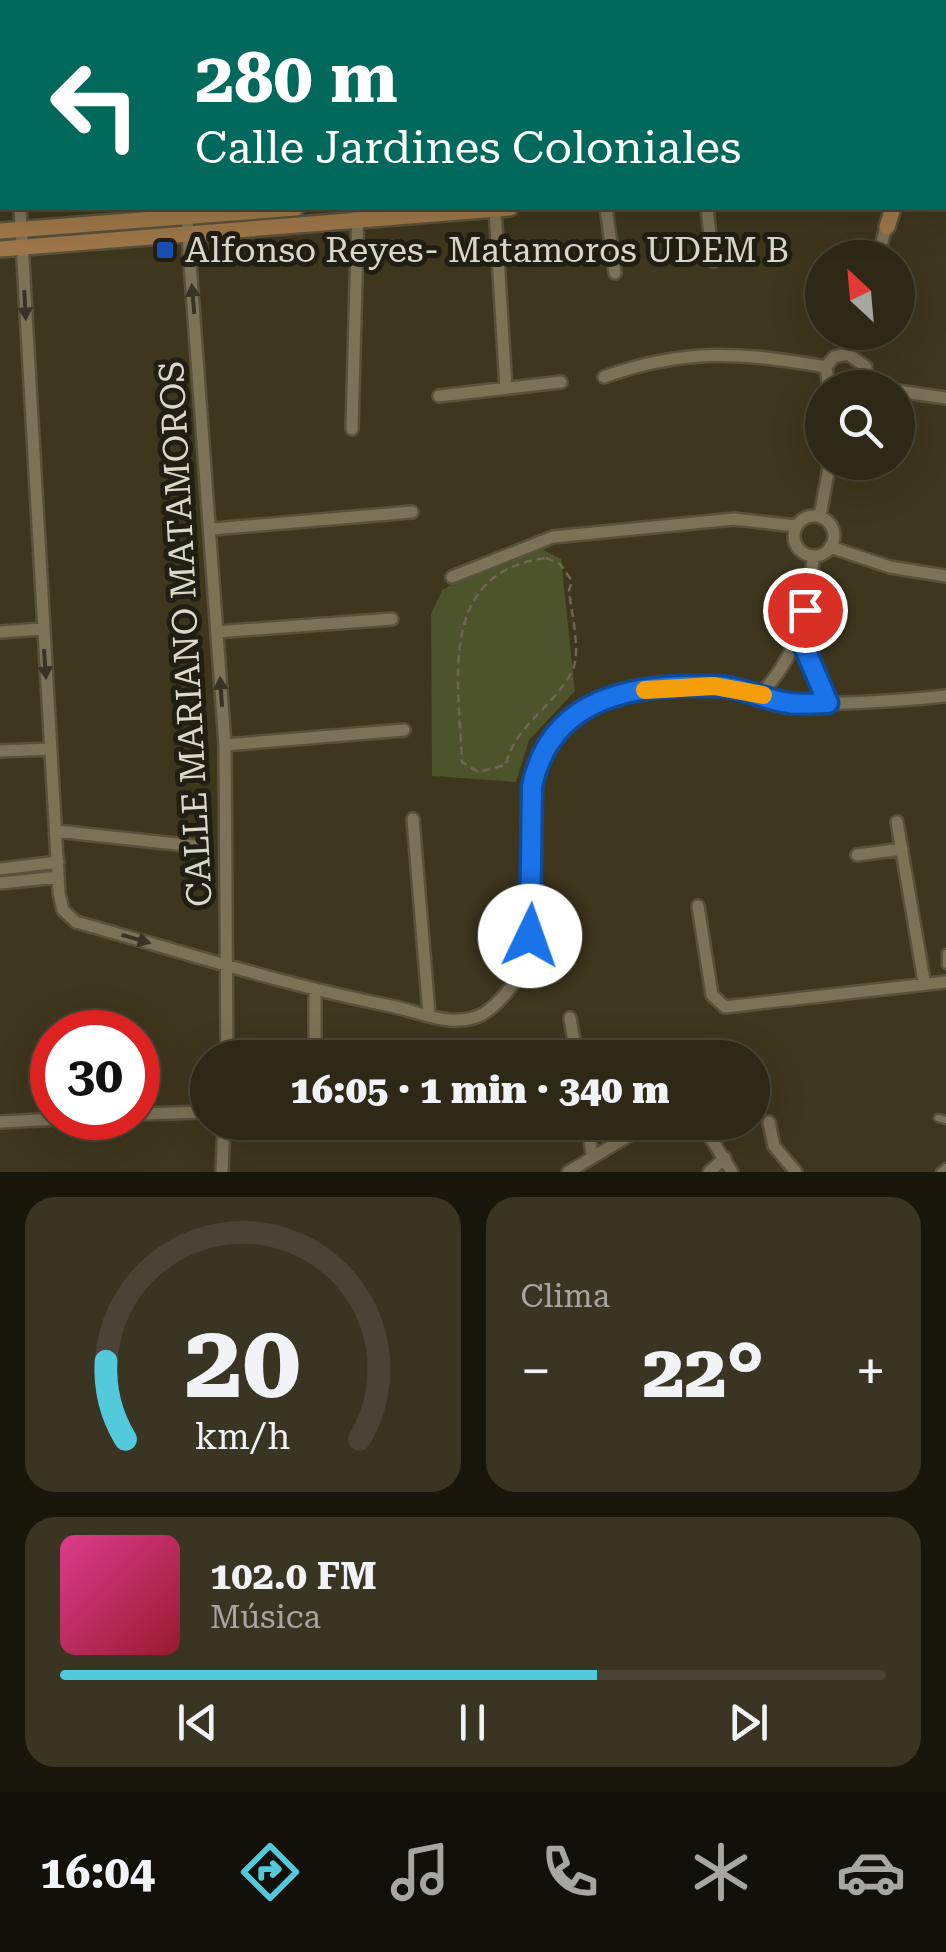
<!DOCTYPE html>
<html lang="es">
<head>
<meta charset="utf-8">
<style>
	body { margin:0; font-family:"Roboto Serif",serif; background:#3a3423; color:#f1f3f6; height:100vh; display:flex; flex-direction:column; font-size:38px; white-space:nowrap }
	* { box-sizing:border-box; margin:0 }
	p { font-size:32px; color:#a7a6a1 }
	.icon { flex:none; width:55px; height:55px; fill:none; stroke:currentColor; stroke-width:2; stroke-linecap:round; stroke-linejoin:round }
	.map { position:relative; height:1172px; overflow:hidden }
	.drawer { display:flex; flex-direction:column; gap:25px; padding:25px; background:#19160c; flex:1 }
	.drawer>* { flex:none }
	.top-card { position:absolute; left:0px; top:0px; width:948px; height:210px; box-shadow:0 10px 40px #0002,0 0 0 2px #494435; background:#00695c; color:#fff; overflow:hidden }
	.needle { width:65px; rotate:334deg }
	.tools { position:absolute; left:805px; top:240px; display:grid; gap:20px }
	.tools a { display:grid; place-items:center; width:110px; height:110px; border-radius:50%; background:#2e2816; box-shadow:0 10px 40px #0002,0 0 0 2px #494435; font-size:50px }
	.speed { position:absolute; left:30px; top:1010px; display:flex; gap:20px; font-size:50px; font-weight:700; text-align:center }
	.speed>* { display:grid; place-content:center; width:130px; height:130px; border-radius:50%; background:#2e2816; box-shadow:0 10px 40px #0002,0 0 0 2px #494435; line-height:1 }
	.speed .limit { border:15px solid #d22; background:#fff; color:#111 }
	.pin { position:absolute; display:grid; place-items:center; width:85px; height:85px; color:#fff; margin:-42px; border:5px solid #fff; border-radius:50%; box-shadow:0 2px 10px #0007 }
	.me { position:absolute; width:110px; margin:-55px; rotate:3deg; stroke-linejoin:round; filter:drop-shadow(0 0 8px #0008) }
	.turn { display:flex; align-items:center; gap:35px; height:210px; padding:0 30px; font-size:45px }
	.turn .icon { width:130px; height:130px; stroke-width:2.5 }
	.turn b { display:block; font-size:70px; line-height:85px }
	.big { font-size:75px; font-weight:800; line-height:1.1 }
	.drawer .card { flex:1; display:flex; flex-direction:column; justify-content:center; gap:15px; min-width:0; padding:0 35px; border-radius:30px; background:#3a3423 }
	.drawer .dial { align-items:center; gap:0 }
	.dial svg { height:260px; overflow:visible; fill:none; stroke:#494435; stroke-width:7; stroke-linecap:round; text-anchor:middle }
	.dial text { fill:#f1f3f6; stroke:none }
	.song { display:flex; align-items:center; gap:30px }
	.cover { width:120px; height:120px; border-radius:15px; background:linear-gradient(135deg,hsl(330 70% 55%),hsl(350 70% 35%)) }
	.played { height:10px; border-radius:5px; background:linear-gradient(90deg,#53cadc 65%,#494435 65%) }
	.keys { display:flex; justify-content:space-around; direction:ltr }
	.heat { display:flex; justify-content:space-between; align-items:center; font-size:55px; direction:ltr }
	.drawer .tiles { flex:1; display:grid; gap:25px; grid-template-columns:1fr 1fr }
	.card:last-child { grid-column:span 2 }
	.trip { position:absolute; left:190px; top:1040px; width:580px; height:100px; border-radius:50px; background:#2e2816; box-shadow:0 10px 40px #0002,0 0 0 2px #494435; font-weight:800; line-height:100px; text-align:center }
	.menu { display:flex; height:160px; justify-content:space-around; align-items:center; background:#121009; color:#a7a6a1 }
	.menu .icon { width:70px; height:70px }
	.menu .on { color:#53cadc }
	.menu b { font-size:45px; color:#f1f3f6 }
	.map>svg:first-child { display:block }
	.green { fill:#4d532b }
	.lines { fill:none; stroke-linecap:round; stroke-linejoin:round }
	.service-casing { stroke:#58513c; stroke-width:11 }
	.minor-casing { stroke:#58513c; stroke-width:16 }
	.tertiary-casing { stroke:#58513c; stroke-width:19 }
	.secondary-casing { stroke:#58513c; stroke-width:20 }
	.path { stroke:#6e6752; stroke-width:2.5; stroke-dasharray:8 5; stroke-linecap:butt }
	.service { stroke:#7c7258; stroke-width:6 }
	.minor { stroke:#7c7258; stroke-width:11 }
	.tertiary { stroke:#7c7258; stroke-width:14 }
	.secondary { stroke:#9e7749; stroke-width:15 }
	.oneway { fill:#383324 }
	.route-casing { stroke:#114b97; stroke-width:25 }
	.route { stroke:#1a73e8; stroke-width:18 }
	.slow { stroke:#f59e0b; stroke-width:18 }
	.transit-dot { fill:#1a4fb4; stroke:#211e13; stroke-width:4 }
	.labels { text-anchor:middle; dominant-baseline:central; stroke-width:10; stroke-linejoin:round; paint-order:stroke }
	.poi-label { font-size:35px; fill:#dcd7c9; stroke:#211e13; text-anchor:start }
	.street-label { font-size:35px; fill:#dcd7c9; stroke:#211e13 }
</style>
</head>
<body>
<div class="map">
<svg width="946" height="1172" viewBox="0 0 946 1172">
	<rect width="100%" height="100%" fill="#3e361d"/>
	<!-- green -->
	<path class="green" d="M 542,549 L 561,559 L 575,691 L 529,740 L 516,782 L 432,776 L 431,614 L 442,590 L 455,583 L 491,564 Z"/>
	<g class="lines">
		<!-- service casing -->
		<g class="service-casing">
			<path id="service" d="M 946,953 L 946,965
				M 938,1118 L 946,1120
				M 940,1172 L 946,1167"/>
		</g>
		<!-- minor casing -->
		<g class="minor-casing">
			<path id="minor" d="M 8,0 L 9,2
				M 176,0 L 176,2
				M 347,0 L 347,2
				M 514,0 L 514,2
				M 851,0 L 852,2
				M 654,2 L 684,0
				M 20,208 L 59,893 L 63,910 L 76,922 C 180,951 284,985 391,1006 C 410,1010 430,1018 449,1020 C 462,1021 476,1019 486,1012 C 593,935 462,761 601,698 C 630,685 705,683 736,688 C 756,692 775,703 795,703 C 845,705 896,701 946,696
				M 186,208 L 225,745 L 227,1058
				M 606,208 L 615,273
				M 707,208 L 713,261
				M 495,209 L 506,388
				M 878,258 L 887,222
				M 848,354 L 854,332
				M 604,377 C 683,348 745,352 826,367
				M 829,388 L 826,367 L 834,357 L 848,354 L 866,367 L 863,388
				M 898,391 L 946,398
				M 439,396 L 561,382
				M 352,429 L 358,208
				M794 536a20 20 0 1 1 40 0a20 20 0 1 1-40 0Z
				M 820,516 L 830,462
				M 213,529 L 412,512
				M 830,547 L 890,567 L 946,576
				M 452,577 L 553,537 L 734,519 L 796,526
				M 0,632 L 43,629
				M 217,632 L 392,619
				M 800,637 L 828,703
				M 761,694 C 802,649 804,614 814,556
				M 225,745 L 404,730
				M 0,751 L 51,749
				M 413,819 L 429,1014
				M 897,822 L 924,981
				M 56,831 L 204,847
				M 857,855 L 902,849
				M 0,869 L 58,862
				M 0,883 L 58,877
				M 698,906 L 712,995 L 725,1007 L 946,982
				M 570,1018 L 577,1058
				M 315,1058 L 315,991
				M 138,1114 L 208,1112
				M 0,1122 L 80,1118
				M 587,1122 L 592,1155
				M 686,1122 L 710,1137 L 732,1172
				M 769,1122 L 774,1146 L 796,1172
				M 222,1172 L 224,1122
				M 568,1172 L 652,1122
				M 709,1172 L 725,1158"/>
		</g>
		<!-- tertiary casing -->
		<g class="tertiary-casing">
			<path id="tertiary" d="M 678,0 L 678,2"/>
		</g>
		<!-- secondary casing -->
		<g class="secondary-casing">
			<path id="secondary" d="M 945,148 L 946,148
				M 945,161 L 946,161
				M 887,227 L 893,208
				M 0,231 L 296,208
				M 0,249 L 510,208"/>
		</g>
		<!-- path -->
		<path class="path" d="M 525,209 L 560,208
			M 546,558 L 560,564 L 572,581 L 569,590 C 571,611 581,650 573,669 C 556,706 514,725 506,765 L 478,772 L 462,762 C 459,682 436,572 546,558 Z"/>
		<!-- service -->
		<use href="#service" class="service"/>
		<!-- minor -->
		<use href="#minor" class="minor"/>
		<!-- tertiary -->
		<use href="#tertiary" class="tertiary"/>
		<!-- secondary -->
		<use href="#secondary" class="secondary"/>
	</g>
	<!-- one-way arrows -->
	<defs><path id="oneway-solid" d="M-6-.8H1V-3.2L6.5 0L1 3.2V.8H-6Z" transform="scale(2.5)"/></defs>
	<g class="oneway">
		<use href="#oneway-solid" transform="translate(193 299) rotate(-95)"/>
		<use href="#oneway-solid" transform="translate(25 305) rotate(87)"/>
		<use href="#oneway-solid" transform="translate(45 664) rotate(86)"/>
		<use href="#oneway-solid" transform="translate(221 692) rotate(-94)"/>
		<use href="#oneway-solid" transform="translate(136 939) rotate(16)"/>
	</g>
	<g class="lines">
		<!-- route casing -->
		<g class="route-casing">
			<path id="route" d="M 530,936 L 532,786 C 551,696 635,683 714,686 C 741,686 764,700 789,703 C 801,705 815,703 828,703 L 800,637 L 805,610"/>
		</g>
		<!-- route -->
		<use href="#route" class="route"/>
		<!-- slow -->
		<path class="slow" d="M 645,690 L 714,686 L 763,695"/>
	</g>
	<!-- markers -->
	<rect class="transit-dot" x="155" y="240" width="20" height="20" rx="5"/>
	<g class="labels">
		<!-- poi labels -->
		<g class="poi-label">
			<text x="185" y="250">Alfonso Reyes- Matamoros UDEM B</text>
		</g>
		<!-- street labels -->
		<g class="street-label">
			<text transform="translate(186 634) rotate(-93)">CALLE MARIANO MATAMOROS</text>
		</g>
	</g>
</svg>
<div class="tools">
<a><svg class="needle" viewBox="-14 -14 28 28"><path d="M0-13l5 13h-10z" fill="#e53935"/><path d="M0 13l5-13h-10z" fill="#a7a6a1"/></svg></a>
<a><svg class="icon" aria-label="search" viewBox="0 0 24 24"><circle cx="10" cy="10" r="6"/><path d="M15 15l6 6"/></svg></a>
</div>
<div class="speed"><div class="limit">30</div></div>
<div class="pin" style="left:805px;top:610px;background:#d93025"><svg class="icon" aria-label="arrive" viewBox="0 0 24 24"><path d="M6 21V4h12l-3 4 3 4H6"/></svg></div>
<svg class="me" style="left:530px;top:936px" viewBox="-20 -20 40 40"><circle r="19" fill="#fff"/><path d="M0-13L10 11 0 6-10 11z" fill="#1a73e8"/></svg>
<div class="trip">16:05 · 1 min · 340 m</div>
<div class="top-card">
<div class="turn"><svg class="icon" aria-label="left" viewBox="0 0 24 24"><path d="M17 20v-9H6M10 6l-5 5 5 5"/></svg><div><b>280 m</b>Calle Jardines Coloniales</div></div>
</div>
</div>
<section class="drawer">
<div class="tiles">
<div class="card dial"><svg viewBox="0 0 100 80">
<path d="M14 69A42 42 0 1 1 86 69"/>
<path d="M14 69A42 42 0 0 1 8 45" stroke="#53cadc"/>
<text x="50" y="56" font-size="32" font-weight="700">20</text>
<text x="50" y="72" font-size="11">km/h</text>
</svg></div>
<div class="card"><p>Clima</p>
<div class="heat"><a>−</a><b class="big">22°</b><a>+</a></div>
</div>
<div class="card">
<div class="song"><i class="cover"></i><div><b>102.0 FM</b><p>Música</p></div></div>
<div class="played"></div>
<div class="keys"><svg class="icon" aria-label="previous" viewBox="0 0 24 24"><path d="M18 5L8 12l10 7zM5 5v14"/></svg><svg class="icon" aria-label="pause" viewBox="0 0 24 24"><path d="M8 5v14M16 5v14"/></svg><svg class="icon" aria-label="next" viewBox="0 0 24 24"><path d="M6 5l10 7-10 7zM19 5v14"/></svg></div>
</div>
</div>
</section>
<nav class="menu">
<b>16:04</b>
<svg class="icon on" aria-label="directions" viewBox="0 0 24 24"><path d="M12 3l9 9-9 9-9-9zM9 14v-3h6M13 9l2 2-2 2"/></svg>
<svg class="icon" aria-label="music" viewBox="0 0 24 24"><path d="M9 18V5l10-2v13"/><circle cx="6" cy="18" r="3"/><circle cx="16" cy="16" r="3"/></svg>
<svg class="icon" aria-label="phone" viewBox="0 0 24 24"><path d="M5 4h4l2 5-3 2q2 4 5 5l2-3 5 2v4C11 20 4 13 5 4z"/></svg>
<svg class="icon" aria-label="climate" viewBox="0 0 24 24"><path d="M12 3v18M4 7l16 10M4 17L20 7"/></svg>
<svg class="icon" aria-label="car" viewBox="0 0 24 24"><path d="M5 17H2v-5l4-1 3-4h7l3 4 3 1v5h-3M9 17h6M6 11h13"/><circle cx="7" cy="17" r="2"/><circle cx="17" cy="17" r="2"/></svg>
</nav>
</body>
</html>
